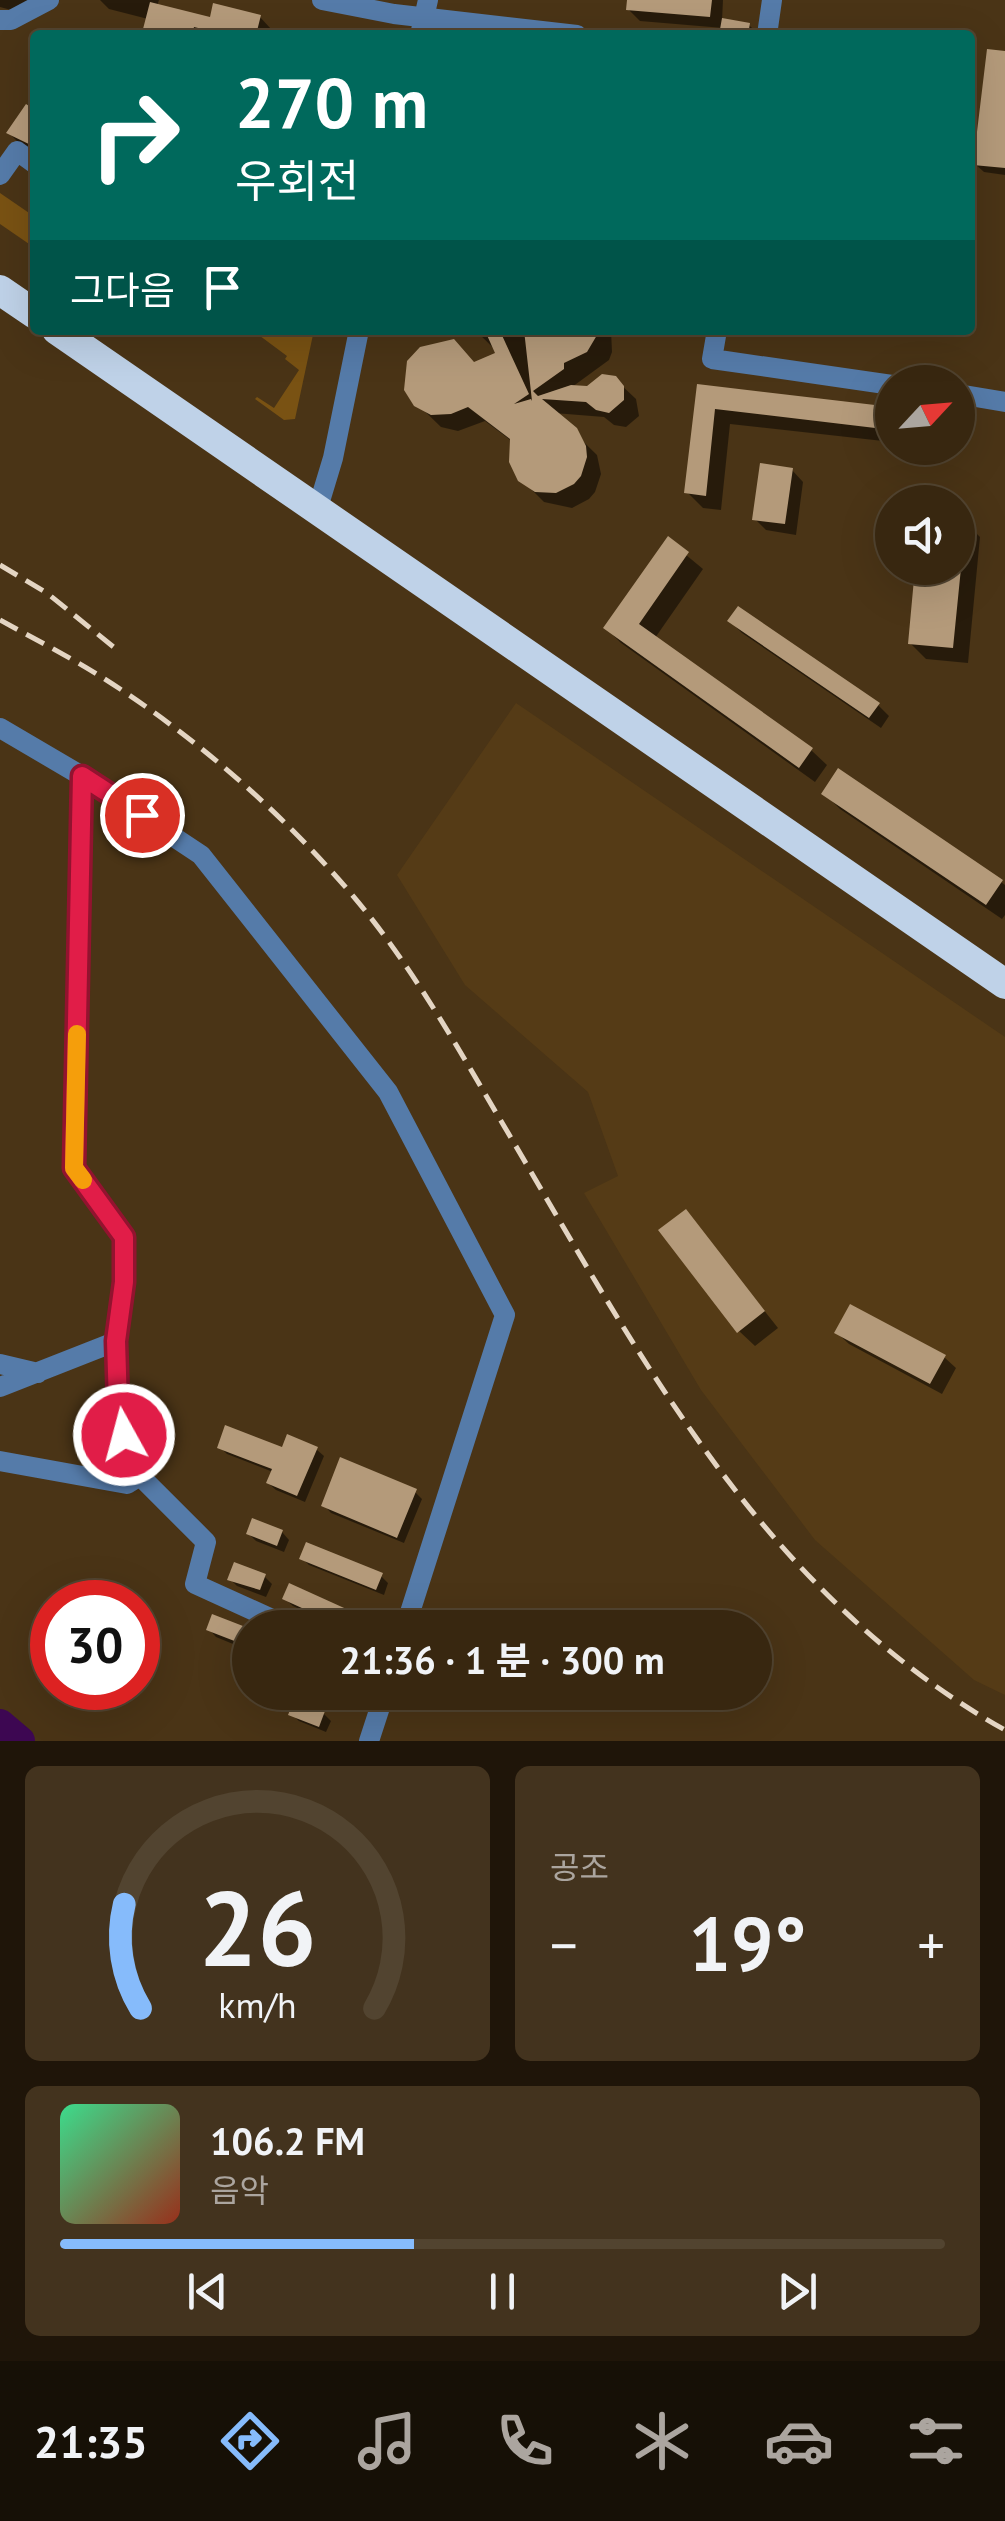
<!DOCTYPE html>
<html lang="ko">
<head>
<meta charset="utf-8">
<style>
	body { margin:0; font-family:"PT Sans","Noto Sans KR",sans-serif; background:#43331e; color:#f1f3f6; height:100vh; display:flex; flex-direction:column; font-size:38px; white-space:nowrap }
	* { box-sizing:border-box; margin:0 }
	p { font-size:32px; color:#aba59f }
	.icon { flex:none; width:55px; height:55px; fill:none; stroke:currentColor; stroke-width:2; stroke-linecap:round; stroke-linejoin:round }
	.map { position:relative; height:1741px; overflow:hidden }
	.drawer { display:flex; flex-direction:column; gap:25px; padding:25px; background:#1f1509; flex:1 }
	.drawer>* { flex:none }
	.top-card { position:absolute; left:30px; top:30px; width:945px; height:305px; border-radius:10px; box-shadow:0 10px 40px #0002,0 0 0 2px #524430; background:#00695c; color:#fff; overflow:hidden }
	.needle { width:65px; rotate:64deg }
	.fabs { position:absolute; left:875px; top:365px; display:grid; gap:20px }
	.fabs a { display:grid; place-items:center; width:100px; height:100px; border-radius:50%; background:#382710; box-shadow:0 10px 40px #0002,0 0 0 2px #524430; font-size:50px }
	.speed { position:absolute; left:30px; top:1580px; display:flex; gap:20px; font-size:50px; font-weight:700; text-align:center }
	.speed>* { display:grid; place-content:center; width:130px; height:130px; border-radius:50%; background:#382710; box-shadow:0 10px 40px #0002,0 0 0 2px #524430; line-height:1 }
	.speed .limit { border:15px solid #d22; background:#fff; color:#111 }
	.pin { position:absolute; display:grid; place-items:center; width:85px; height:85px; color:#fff; margin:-42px; border:5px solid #fff; border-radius:50%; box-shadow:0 2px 10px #0007 }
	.me { position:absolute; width:110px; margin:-55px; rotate:353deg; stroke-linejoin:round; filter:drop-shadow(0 0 8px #0008) }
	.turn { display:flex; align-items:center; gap:35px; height:210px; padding:0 40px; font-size:45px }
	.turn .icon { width:130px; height:130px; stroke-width:2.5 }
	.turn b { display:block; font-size:70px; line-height:85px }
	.then { display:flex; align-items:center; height:95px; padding:0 40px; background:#0003; gap:20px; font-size:38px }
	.big { font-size:75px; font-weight:700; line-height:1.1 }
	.drawer .widget { flex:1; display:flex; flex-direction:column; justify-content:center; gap:15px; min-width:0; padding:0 35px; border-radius:15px; background:#43331e }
	.drawer .dial { align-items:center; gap:0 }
	.dial svg { height:260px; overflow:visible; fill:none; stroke:#524430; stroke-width:7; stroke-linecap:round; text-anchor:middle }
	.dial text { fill:#f1f3f6; stroke:none }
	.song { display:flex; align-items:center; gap:30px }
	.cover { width:120px; height:120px; border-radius:15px; background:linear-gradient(135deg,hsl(150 70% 55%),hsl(10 70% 35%)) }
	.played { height:10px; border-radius:5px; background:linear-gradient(90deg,#86bbfb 40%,#524430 40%) }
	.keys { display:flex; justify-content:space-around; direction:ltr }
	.heat { display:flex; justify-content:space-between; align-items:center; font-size:55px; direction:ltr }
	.drawer .tiles { flex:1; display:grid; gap:25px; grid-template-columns:1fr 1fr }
	.widget:last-child { grid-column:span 2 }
	.trip { position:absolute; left:232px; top:1610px; width:540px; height:100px; border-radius:50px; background:#382710; box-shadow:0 10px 40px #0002,0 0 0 2px #524430; font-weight:700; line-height:100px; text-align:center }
	.menu { display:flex; height:160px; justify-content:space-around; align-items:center; background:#161006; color:#aba59f }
	.menu .icon { width:70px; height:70px }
	.menu .current { color:#86bbfb }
	.menu b { font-size:45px; color:#f1f3f6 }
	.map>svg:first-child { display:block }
	.built { fill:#553b16 }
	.green { fill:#795213 }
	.shadow { fill:#0007 }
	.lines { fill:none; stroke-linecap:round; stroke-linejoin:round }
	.river { stroke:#3d0752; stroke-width:30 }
	.building { fill:#b49a7a }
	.minor { stroke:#557ba9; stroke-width:20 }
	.highway { stroke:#bfd2e8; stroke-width:30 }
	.rail { stroke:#e4d5c3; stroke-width:5; stroke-dasharray:20 10; stroke-linecap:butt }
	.route-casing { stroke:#92132f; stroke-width:25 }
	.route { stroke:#e11d48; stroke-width:18 }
	.slow { stroke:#f59e0b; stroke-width:18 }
</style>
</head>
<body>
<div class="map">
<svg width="1005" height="1741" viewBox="0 0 1005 1741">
	<rect width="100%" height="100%" fill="#4a3416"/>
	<!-- built -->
	<path class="built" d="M 516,703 L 1005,1037 L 1005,1695 L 974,1680 L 815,1540 L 701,1390 L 584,1193 L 618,1176 L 588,1092 L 465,985 L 397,875 Z"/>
	<!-- green -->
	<path class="green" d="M 0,193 L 35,217 L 35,241 L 32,246 L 0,224 Z
		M 252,330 L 314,330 L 295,419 L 284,420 L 255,399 L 257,397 L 274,408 L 299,370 L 285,359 L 287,356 Z"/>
	<!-- shadow -->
	<path class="shadow" d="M 0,0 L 41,0 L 26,14 L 0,7 Z
		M 100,0 L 159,0 L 157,6 L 211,20 L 260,17 L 271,29 L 270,35 L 153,35 L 146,28 L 148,19 L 109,9 Z
		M 629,0 L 723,0 L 722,21 L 749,25 L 759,35 L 722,35 L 723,28 L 640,21 L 628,9 Z
		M 1005,53 L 1005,175 L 984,172 L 975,164 Z
		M 35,113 L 35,152 L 24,148 L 9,133 Z
		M 475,330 L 611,330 L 612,352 L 609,360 L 572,387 L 588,389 L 619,383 L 636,399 L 639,416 L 626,427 L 614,425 L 604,417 L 554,413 L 597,455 L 601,474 L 595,492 L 589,499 L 572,508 L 544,502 L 528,486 L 513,442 L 485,421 L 458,431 L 441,427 L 410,397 L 475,365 L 517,371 Z
		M 699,387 L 892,409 L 892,442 L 730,424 L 721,510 L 703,508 L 687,492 Z
		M 792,470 L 803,482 L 796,535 L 766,530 L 755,519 Z
		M 958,521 L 964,521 L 980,537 L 968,663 L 926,659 L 910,643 L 917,568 L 958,568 Z
		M 668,540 L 703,569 L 655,638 L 811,750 L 827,765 L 815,782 L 621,643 L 606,628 Z
		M 730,621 L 878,705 L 889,716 L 881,728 L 742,633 Z
		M 824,793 L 1001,882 L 1005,885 L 1005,915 L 1002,919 L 840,809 Z
		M 686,1212 L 778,1328 L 755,1346 L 739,1331 Z
		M 837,1333 L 944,1357 L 956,1368 L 942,1394 L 849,1344 Z
		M 220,1447 L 316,1449 L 324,1456 L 305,1502 L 276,1490 L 268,1483 L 273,1472 L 227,1454 Z
		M 415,1492 L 422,1499 L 404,1543 L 331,1513 L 324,1505 Z
		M 282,1532 L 289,1540 L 284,1552 L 256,1541 L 249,1534 Z
		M 302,1558 L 381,1576 L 388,1583 L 384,1595 L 309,1565 Z
		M 265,1577 L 272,1584 L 266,1597 L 237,1586 L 230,1579 Z
		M 285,1599 L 363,1619 L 370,1626 L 342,1628 L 293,1606 Z
		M 214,1617 L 250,1633 L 250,1651 L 216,1637 L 209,1629 Z
		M 291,1714 L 324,1714 L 331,1721 L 326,1732 L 299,1721 Z"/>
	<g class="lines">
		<!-- river -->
		<path class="river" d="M 0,1724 L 20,1741"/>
	</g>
	<!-- building -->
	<path class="building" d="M 627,0 L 712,0 L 710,17 L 626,10 Z
		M 150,2 L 210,17 L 213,3 L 261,15 L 256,35 L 227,35 L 194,27 L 192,35 L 167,35 L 143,29 Z
		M 722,18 L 750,23 L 748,35 L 719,35 Z
		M 987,49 L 1005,51 L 1005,168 L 973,165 Z
		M 26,104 L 35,110 L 35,147 L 6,133 Z
		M 524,330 L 600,330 L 587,352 L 564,363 L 564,369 L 533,391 L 538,396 L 571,385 L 587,386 L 602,374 L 616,376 L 624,386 L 624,400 L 609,413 L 596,410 L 586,402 L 542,399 L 577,428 L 586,446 L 587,457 L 581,476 L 574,484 L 556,493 L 535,492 L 518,481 L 509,462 L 510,439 L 468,407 L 451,414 L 431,415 L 414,406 L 404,390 L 407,361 L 420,347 L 454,339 L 474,362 L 495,353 L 486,333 L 500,331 L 529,394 L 514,404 L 531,399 L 532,401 Z
		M 697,384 L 892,407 L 892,430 L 715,409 L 706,496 L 684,493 Z
		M 760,463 L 793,468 L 785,524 L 752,520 Z
		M 668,536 L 689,552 L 639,624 L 813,748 L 799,768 L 603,628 Z
		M 915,568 L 961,568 L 953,648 L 908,644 Z
		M 738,606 L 880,703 L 869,718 L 727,621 Z
		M 838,768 L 1003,880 L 986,905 L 821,794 Z
		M 686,1209 L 765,1311 L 737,1333 L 658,1230 Z
		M 850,1304 L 946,1355 L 930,1384 L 834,1333 Z
		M 225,1425 L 282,1447 L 287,1434 L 318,1447 L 297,1496 L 266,1483 L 272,1469 L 217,1448 Z
		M 340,1457 L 417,1489 L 397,1538 L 321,1506 Z
		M 252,1518 L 283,1530 L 277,1546 L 246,1534 Z
		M 306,1542 L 383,1573 L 376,1590 L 299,1559 Z
		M 234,1562 L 266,1574 L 260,1590 L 227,1580 Z
		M 289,1583 L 364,1617 L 360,1628 L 346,1628 L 282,1599 Z
		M 212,1614 L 243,1626 L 237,1642 L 206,1630 Z
		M 294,1700 L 325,1711 L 319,1727 L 288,1715 Z"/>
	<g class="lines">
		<!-- minor -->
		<path class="minor" d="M 322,0 L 394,14 L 577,35
			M 0,20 L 11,20 L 49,0
			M 420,35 L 428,0
			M 767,35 L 772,0
			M 0,175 L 17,151 L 35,164
			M 717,330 L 712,359 L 892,385
			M 958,394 L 1005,402
			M 317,511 L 333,458 L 359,330
			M 0,728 L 82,776 L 201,855 L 388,1092 L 505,1315 L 405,1628
			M 82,776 L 74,1168 L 124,1237 L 125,1282 L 117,1341 L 118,1405 L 130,1466 L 206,1542 L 195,1584 L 292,1628
			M 0,1364 L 38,1373
			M 0,1387 L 117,1341
			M 0,1461 L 127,1484 L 140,1476
			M 369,1741 L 385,1692"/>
		<!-- highway -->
		<path class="highway" d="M 0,290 L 35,314
			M 57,330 L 1005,984"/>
		<!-- rail -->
		<path class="rail" d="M 0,565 L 47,593 L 121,653
			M 0,620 C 33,638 68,656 100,676 C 192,734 277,808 348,890 C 410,962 456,1045 504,1126 C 640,1356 763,1594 1005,1730"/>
	</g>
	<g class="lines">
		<!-- route casing -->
		<g class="route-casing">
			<path id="route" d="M 124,1435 L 118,1404 L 116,1341 L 124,1282 L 124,1237 L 74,1168 L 82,776 L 142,815"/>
		</g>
		<!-- route -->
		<use href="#route" class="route"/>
		<!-- slow -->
		<path class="slow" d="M 77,1034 L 74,1168 L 83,1180"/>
	</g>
</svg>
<div class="fabs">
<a><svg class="needle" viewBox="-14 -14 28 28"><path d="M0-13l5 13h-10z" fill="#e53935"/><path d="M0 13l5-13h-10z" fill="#aba59f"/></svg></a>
<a><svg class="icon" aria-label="sound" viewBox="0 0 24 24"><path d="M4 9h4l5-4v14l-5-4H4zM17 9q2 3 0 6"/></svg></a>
</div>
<div class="speed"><div class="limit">30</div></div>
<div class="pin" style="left:142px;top:815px;background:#d93025"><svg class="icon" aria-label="arrive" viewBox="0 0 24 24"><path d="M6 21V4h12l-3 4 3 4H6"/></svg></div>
<svg class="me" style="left:124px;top:1435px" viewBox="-20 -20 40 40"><circle r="17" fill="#e11d48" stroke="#fff" stroke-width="3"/><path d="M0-11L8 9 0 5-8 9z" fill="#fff"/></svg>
<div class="trip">21:36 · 1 분 · 300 m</div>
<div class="top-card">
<div class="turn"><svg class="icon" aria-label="right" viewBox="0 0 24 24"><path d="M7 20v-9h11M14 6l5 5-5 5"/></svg><div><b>270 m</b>우회전</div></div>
<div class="then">그다음<svg class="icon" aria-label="arrive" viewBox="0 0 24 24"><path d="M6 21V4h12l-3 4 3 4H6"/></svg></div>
</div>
</div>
<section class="drawer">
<div class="tiles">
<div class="widget dial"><svg viewBox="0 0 100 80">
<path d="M14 69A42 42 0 1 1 86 69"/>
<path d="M14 69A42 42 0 0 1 9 37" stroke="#86bbfb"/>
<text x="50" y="56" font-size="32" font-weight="700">26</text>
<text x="50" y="72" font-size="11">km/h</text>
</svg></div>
<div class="widget"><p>공조</p>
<div class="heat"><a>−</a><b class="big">19°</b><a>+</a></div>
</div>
<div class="widget">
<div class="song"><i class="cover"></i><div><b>106.2 FM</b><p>음악</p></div></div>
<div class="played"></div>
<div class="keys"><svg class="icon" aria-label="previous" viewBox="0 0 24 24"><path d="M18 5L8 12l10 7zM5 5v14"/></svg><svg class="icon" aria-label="pause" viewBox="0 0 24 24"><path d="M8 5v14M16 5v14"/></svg><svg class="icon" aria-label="next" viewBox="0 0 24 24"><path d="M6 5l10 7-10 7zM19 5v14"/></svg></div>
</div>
</div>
</section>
<nav class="menu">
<b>21:35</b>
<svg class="icon current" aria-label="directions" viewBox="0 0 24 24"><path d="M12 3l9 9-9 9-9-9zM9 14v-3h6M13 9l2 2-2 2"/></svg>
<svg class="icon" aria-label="music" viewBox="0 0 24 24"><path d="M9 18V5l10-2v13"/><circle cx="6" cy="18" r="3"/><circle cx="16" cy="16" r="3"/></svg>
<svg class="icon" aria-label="phone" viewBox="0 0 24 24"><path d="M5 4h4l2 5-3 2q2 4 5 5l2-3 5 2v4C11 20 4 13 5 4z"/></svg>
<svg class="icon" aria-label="climate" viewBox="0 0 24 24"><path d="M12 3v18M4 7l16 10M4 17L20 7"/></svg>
<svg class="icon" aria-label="car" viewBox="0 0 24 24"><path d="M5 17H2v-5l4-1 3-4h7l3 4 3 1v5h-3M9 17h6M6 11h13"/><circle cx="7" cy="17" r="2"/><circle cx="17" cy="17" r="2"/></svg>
<svg class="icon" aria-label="filters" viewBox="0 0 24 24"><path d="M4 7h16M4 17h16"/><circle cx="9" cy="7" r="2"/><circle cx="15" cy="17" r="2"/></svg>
</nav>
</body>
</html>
